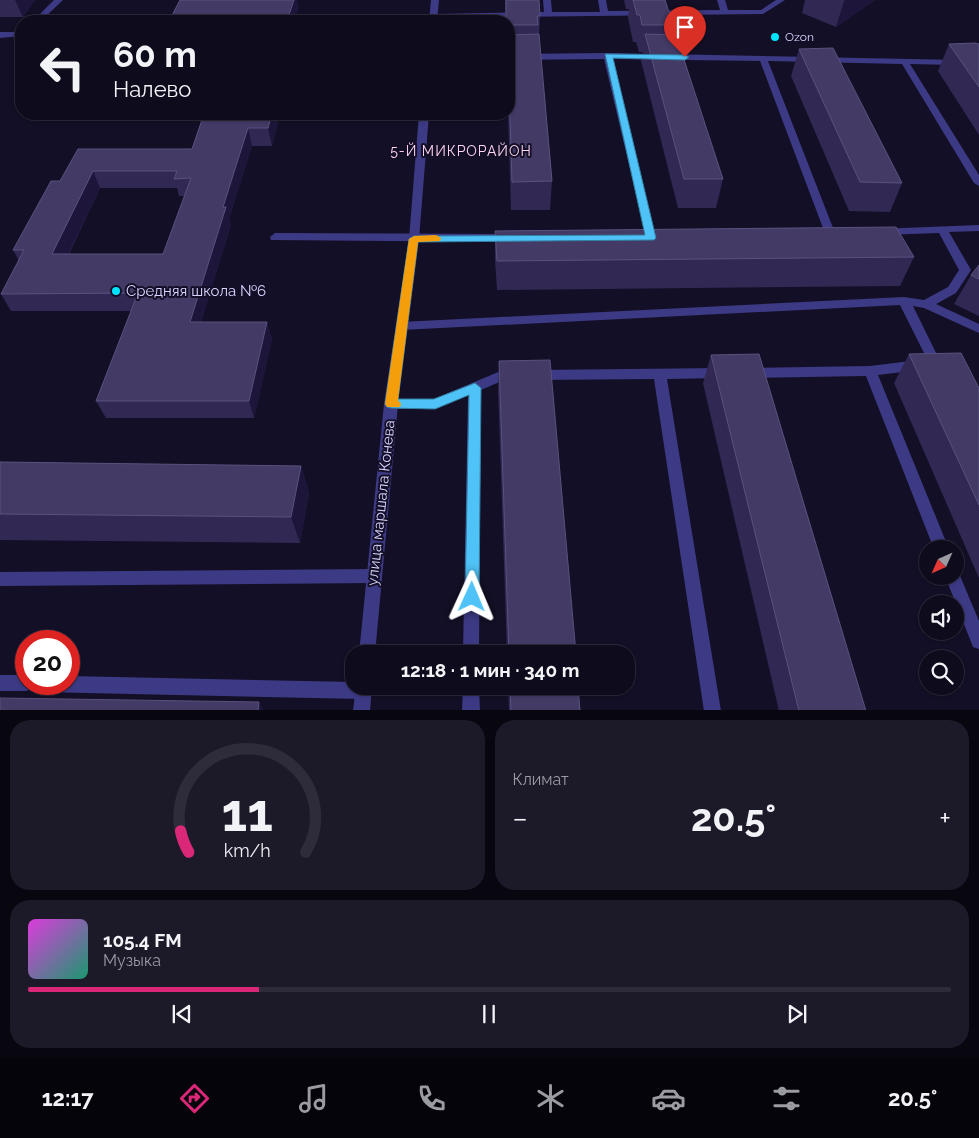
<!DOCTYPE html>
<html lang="ru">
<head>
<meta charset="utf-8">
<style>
	body { margin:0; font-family:Raleway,sans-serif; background:#1c1929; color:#f1f3f6; height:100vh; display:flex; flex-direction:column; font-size:19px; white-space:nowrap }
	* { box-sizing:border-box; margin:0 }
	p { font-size:16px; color:#9b9ba3 }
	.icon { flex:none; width:28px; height:28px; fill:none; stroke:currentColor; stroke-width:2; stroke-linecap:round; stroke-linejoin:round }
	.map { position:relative; height:710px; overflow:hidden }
	.side { display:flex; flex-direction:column; gap:10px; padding:10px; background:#08060f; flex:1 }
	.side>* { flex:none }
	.banner { position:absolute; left:15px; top:15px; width:500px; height:105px; border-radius:20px; box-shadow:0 1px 4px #0004,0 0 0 1px #2e2b3b; background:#0e0b1c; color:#f1f3f6; overflow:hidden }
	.needle { width:32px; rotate:225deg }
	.controls { position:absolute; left:919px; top:540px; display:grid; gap:10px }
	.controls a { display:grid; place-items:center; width:45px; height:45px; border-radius:50%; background:#0e0b1c; box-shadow:0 1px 4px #0004,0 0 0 1px #2e2b3b; font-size:25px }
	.speed { position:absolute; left:15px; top:630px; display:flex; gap:10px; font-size:25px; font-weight:700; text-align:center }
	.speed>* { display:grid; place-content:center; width:65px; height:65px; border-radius:50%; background:#0e0b1c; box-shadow:0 1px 4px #0004,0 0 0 1px #2e2b3b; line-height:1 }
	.speed .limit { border:8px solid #d22; background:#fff; color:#111 }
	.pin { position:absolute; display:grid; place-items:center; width:42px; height:42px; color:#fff; margin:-51px -21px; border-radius:50% 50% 50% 0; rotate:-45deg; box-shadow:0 0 5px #0007 }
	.pin .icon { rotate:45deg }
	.me { position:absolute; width:55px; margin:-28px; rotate:1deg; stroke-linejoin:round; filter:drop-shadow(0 0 4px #0008) }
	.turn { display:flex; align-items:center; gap:18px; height:105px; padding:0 15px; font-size:22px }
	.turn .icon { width:65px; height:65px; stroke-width:2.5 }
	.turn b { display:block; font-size:35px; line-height:42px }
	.big { font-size:38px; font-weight:700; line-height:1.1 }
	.side .widget { flex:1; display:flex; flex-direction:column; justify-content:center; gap:8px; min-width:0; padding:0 18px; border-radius:20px; background:#1c1929 }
	.side .dial { align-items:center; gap:0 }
	.dial svg { height:130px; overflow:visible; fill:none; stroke:#2e2b3b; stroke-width:7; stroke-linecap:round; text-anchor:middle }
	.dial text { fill:#f1f3f6; stroke:none }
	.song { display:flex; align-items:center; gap:15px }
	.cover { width:60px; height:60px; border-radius:8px; background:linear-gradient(135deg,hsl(300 70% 55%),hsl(160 70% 35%)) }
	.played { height:5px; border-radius:2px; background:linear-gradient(90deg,#db2777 25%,#2e2b3b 25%) }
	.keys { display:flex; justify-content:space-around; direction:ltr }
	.heat { display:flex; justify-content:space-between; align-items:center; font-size:28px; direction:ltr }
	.side .tiles { flex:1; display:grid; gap:10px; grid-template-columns:1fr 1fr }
	.widget:last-child { grid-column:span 2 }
	.trip { position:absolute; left:345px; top:645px; width:290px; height:50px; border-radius:20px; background:#0e0b1c; box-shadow:0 1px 4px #0004,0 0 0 1px #2e2b3b; font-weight:700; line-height:50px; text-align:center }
	.menu { display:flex; height:80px; justify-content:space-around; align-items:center; background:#06040b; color:#9b9ba3 }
	.menu .icon { width:35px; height:35px }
	.menu .selected { color:#db2777 }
	.menu b { font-size:22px; color:#f1f3f6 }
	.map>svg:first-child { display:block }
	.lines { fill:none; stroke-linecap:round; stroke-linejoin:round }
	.lane { fill:#3d3a85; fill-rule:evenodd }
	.street { fill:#3d3a85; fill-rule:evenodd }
	.wall { fill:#312854; fill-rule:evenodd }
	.shaded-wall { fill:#1d163a }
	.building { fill:#433a66; stroke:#5a527e; fill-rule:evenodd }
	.route { fill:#4fc3f7; stroke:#337fa1 }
	.slow { fill:#f59e0b }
	.poi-dot { fill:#00e5ff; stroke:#130f26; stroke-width:2 }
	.labels { text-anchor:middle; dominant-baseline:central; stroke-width:4; stroke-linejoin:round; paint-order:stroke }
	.far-poi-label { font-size:12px; fill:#d9d4ff; stroke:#130f26; text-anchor:start }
	.far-neighbourhood-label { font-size:14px; letter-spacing:1px; fill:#ffd6f0; stroke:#130f26 }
	.poi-label { font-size:15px; fill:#d9d4ff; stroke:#130f26; text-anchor:start }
	.street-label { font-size:15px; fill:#d9d4ff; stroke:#130f26 }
</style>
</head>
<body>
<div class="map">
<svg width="979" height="711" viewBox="0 0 979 711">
	<rect width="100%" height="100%" fill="#130f26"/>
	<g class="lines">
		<!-- lane -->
		<path class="lane" d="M 54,0 L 63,0 L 41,21 L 33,21 Z
			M 543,0 L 551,0 L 552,12 L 600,12 L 598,0 L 606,0 L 608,11 L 720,10 L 717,0 L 725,0 L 728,10 L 761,10 L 776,0 L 785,0 L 763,14 L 434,18 L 430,16 L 434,14 L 544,12 Z
			M 0,32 L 21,32 L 21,36 L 0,38 Z
			M 608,53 L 959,60 L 979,68 L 979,74 L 955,65 L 910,64 L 979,175 L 979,186 L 974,183 L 902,64 L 768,61 L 835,233 L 830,237 L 826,236 L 760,61 L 613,59 L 656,238 L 655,241 L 647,241 L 604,59 L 509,60 L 509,54 Z
			M 979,225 L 979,231 L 949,232 L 971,270 L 956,293 L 936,304 L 979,324 L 979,333 L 924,308 L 913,306 L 941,363 L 939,366 L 935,368 L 878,375 L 949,549 L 934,549 L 866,376 L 748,378 L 743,376 L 742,373 L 743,370 L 748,368 L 870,366 L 927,359 L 900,305 L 401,330 L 395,326 L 401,322 L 904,297 L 924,300 L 948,287 L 959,270 L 939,233 L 882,235 L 878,233 L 877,231 L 878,229 Z
			M 275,233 L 512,234 L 517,238 L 512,242 L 271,240 L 270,237 Z
			M 723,368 L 728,370 L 729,373 L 728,376 L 723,378 L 667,379 L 721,711 L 704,711 L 654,379 L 535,380 L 530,378 L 529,375 L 530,372 L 535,370 Z
			M 503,370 L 520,372 L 521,375 L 520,378 L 504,380 L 481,390 L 479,654 L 463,654 L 468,395 L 435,409 L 391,409 L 386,408 L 384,404 L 386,400 L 391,399 L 434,399 Z
			M 374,569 L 379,571 L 382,576 L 379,581 L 374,583 L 0,586 L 0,572 Z
			M 955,570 L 958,571 L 979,621 L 979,649 L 973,647 L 945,576 L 955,576 Z
			M 0,675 L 26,675 L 26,684 L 69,684 L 69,676 L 354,682 L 354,686 L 369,686 L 371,691 L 369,697 L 363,699 L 41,692 L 35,690 L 33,686 L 32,689 L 26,691 L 0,691 Z
			M 463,686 L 479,686 L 480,711 L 462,711 Z"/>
		<!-- street -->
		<path class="street" d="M 431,0 L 439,0 L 437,21 L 429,21 Z
			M 419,114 L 429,114 L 419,239 L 398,404 L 375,654 L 359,654 L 384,404 L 409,239 Z
			M 356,686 L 372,686 L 370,711 L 353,711 Z"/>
	</g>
	<!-- wall -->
	<path class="wall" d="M 0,0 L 35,0 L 23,17 L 0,17 Z
		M 505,0 L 539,0 L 540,16 L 539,37 L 552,181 L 550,210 L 511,210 L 508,114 L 509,21 L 505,21 Z
		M 624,0 L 665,0 L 673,25 L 671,34 L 723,179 L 716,208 L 678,208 L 641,61 L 643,52 L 639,52 L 636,42 L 633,42 L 628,18 L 629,9 L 626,9 Z
		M 805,0 L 875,0 L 836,27 L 802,13 Z
		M 949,44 L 979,44 L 979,135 L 938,71 Z
		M 799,49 L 902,183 L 890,212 L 849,211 L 791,76 Z
		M 204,114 L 280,114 L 272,146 L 252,146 L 229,219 L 231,225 L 201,322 L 267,322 L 272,339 L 254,418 L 106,418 L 96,401 L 131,311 L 11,311 L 1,294 L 19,261 L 13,250 L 60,181 L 78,149 L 192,149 ZM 100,188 L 177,188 L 179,196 L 185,196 L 163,254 L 69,254 Z
		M 495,231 L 914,257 L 900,286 L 497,290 L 495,260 Z
		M 979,265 L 979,316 L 954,304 L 971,275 Z
		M 909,354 L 979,388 L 979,578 L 894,383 Z
		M 711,355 L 866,711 L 779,711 L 703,383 Z
		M 499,361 L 576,654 L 507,654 L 498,389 Z
		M 0,462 L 301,466 L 309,493 L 300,543 L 0,540 Z
		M 508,686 L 578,686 L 580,711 L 509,711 Z"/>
	<!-- shaded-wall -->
	<path class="shaded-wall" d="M 15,0 L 35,0 L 23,17 Z
		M 294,0 L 297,0 L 299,8 L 295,21 L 287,21 Z
		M 845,0 L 875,0 L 836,27 L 844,1 Z
		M 272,114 L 280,114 L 272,146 L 268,128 Z
		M 248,128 L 252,146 L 229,219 L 231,225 L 196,339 L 190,322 L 223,207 Z
		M 93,171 L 100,188 L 60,271 L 52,254 Z
		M 267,322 L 272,339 L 254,418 L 249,401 Z
		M 301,466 L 309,493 L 300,543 L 291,517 Z
		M 259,702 L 264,711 L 258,711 Z"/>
	<!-- building -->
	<path class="building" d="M 180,0 L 294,0 L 287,21 L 169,21 Z
		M 506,0 L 539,0 L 540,16 L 537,16 L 538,25 L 509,25 L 509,28 L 509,21 L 506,21 Z
		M 633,0 L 665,0 L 673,25 L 642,25 L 640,15 L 637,15 Z
		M 509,34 L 510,35 L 539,34 L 552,181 L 512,182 L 509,86 Z
		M 645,34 L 676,35 L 723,179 L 684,179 Z
		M 975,43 L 979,44 L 979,87 L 949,44 Z
		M 833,48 L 902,183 L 860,182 L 799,49 Z
		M 204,114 L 272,114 L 268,128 L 248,128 L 223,207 L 226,207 L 190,322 L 267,322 L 249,401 L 96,401 L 138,293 L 1,294 L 24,250 L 13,250 L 51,181 L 60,181 L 78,149 L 192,149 ZM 93,171 L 177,171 L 174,179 L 191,178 L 163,254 L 52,254 Z
		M 896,227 L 914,257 L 497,261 L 495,231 Z
		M 979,265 L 979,279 L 971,275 Z
		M 961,353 L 979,388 L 979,505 L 909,354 Z
		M 759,354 L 866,711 L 799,711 L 711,355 Z
		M 550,360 L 576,654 L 509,654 L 499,361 Z
		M 0,462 L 301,466 L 291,517 L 0,514 Z
		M 510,686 L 578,686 L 580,711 L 511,711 Z
		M 0,698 L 259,702 L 258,711 L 0,711 Z"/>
	<!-- route -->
	<path class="route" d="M 605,54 L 685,55 L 689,57 L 685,60 L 613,58 L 656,238 L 654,240 L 418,242 L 398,399 L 434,399 L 475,383 L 481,388 L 479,597 L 477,601 L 472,603 L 467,601 L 465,597 L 469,395 L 435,409 L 391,408 L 387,407 L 385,404 L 409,239 L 414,236 L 645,235 Z"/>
	<!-- slow -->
	<path class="slow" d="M 436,235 L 441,238 L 440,241 L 418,242 L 398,400 L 401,404 L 400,407 L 387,407 L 385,404 L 409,239 L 414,236 Z"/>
	<!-- markers -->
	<g class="poi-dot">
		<circle cx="775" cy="37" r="5"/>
		<circle cx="116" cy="291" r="5"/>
	</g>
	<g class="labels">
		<!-- far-poi labels -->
		<g class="far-poi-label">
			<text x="785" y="37">Ozon</text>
		</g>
		<!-- far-neighbourhood labels -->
		<g class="far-neighbourhood-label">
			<text x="461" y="151">5-Й МИКРОРАЙОН</text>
		</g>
		<!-- poi labels -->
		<g class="poi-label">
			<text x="126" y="291">Средняя школа №6</text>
		</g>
		<!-- street labels -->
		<g class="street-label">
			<text transform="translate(381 503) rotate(-84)">улица маршала Конева</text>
		</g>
	</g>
</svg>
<div class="controls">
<a><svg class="needle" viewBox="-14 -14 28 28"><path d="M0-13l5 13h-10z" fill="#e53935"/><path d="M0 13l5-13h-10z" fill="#9b9ba3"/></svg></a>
<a><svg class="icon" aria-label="sound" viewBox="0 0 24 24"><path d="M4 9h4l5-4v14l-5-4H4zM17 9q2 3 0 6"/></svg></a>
<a><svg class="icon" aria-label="search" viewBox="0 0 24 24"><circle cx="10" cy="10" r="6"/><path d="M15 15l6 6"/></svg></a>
</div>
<div class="speed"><div class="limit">20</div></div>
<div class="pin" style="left:685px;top:57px;background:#d93025"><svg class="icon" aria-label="arrive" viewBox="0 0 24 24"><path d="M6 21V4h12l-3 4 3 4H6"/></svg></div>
<svg class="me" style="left:472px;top:597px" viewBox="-20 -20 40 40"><path d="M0-17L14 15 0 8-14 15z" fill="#4fc3f7" stroke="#fff" stroke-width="4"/></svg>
<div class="trip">12:18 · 1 мин · 340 m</div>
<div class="banner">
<div class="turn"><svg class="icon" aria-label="left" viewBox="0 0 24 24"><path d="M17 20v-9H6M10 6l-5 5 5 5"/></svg><div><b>60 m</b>Налево</div></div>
</div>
</div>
<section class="side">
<div class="tiles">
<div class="widget dial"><svg viewBox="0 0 100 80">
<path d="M14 69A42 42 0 1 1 86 69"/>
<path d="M14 69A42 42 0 0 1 9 56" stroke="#db2777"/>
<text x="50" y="56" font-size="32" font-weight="700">11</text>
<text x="50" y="72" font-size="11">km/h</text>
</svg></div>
<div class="widget"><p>Климат</p>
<div class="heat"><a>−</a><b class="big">20.5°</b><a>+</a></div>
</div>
<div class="widget">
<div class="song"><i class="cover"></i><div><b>105.4 FM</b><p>Музыка</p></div></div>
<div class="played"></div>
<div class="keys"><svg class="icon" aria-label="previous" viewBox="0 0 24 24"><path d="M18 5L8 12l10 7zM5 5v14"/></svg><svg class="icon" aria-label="pause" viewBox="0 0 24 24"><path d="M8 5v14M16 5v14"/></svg><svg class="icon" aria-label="next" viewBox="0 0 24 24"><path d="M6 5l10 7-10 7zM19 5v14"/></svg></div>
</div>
</div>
</section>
<nav class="menu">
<b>12:17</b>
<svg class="icon selected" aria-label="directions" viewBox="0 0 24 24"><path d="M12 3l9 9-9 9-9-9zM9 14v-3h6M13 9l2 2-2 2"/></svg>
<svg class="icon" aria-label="music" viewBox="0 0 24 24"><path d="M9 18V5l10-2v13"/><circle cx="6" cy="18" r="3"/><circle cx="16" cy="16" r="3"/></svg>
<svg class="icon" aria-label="phone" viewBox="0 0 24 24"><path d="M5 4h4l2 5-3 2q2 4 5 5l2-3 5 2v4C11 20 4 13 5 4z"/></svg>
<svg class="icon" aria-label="climate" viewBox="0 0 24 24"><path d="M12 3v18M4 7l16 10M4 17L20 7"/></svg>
<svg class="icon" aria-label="car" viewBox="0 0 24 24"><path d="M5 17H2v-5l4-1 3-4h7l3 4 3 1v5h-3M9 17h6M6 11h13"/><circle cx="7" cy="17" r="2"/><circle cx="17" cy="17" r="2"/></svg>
<svg class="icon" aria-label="filters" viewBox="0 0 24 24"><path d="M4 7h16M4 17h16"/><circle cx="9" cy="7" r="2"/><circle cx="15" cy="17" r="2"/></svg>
<b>20.5°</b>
</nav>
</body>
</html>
